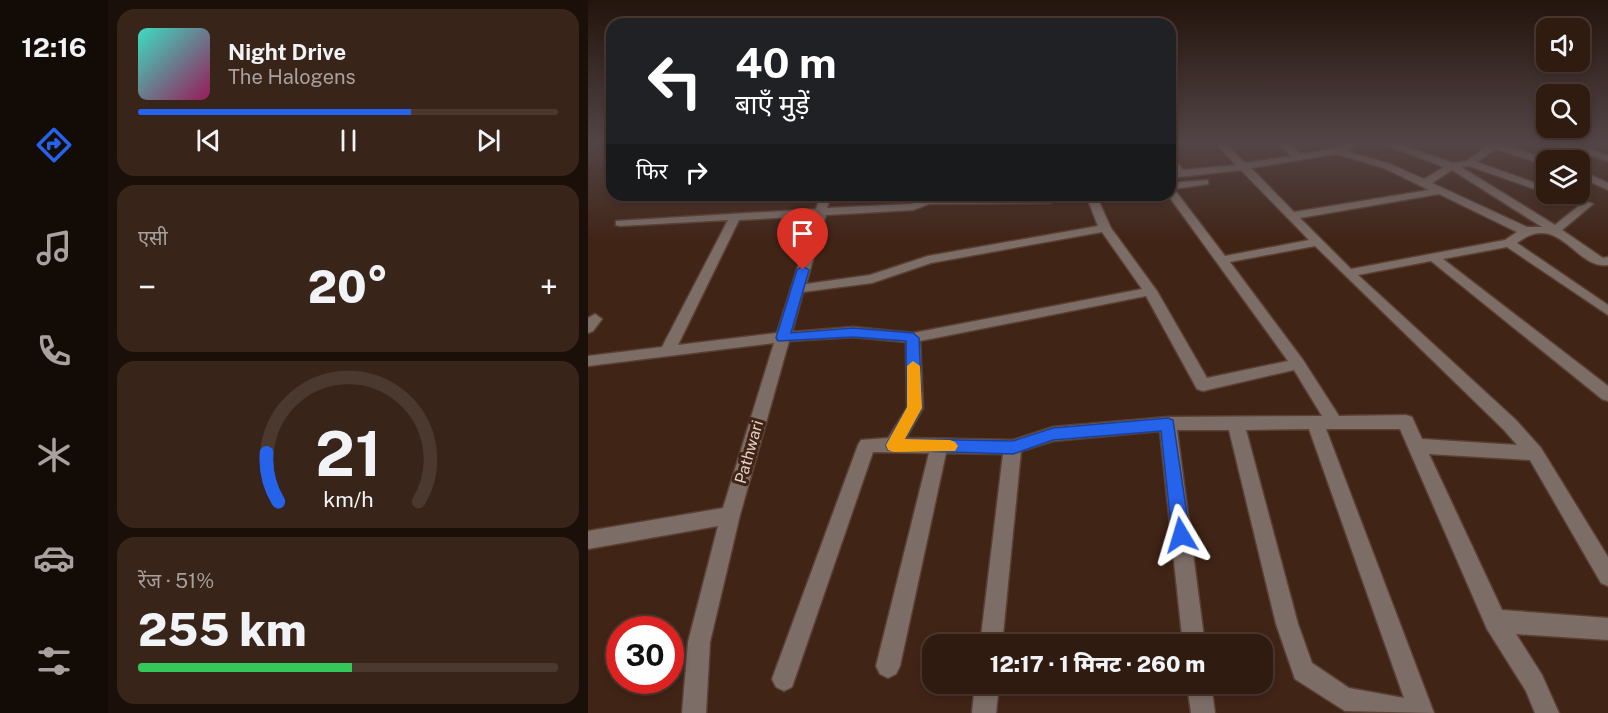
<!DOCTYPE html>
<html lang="hi">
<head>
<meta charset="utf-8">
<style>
	body { margin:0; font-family:"Public Sans","Noto Sans Devanagari",sans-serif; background:#382419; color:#f1f3f6; height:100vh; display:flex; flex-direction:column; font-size:22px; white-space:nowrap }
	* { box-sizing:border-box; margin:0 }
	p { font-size:20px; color:#a8a19f }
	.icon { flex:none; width:33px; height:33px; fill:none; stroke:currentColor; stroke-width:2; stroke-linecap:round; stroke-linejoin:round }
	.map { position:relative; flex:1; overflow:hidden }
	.side { display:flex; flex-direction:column; gap:9px; padding:9px; background:#1a0f09; width:480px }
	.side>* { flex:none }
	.hud { position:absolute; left:18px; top:18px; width:570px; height:183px; border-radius:18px; box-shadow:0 3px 9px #0003,0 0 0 2px #4b3930; background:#202124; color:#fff; overflow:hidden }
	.buttons { position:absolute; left:948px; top:18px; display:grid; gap:12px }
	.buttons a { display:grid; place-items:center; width:54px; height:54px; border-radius:12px; background:#301b10; box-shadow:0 3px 9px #0003,0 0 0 2px #4b3930; font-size:30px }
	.speed { position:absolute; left:18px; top:616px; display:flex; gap:12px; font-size:30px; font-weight:700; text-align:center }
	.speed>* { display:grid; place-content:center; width:78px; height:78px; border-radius:50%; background:#301b10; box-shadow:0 3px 9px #0003,0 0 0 2px #4b3930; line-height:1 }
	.speed .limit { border:9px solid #d22; background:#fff; color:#111 }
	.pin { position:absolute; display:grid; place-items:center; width:51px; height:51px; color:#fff; margin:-62px -26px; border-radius:50% 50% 50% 0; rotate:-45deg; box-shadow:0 0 6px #0007 }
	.pin .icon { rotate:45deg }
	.me { position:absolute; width:66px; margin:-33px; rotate:353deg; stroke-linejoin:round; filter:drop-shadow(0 0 4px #0008) }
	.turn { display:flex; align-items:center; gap:21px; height:126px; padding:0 30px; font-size:27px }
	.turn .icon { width:78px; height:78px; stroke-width:2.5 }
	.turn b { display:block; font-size:42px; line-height:51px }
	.then { display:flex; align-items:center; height:57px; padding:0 30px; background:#0003; gap:12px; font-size:22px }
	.big { font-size:45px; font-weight:800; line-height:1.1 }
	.side .widget { flex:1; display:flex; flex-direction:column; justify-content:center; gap:9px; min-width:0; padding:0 21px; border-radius:18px; background:#382419 }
	.side .dial { align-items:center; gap:0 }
	.dial svg { height:156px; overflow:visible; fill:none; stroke:#4b3930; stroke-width:7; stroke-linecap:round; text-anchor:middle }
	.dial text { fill:#f1f3f6; stroke:none }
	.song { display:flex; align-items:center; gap:18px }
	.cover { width:72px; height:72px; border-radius:9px; background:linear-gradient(135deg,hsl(170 70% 55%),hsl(330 70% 35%)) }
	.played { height:6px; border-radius:3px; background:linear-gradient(90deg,#2563eb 65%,#4b3930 65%) }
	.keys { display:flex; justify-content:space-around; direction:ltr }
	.heat { display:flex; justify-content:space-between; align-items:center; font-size:33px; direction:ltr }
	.charge { height:9px; border-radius:4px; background:linear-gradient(90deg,#34c759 51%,#4b3930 0) }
	.trip { position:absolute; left:334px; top:634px; width:351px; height:60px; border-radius:18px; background:#301b10; box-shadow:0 3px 9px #0003,0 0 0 2px #4b3930; font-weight:800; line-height:60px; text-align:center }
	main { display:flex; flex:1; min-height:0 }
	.menu { display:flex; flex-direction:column; width:108px; justify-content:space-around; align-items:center; background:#130b06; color:#a8a19f }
	.menu .icon { width:42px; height:42px }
	.menu .current { color:#2563eb }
	.menu b { font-size:27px; color:#f1f3f6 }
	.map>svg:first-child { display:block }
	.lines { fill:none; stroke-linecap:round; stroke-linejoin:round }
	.minor-casing { stroke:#5a4033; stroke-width:3 }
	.minor { fill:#7c6d66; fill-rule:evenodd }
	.route { fill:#2563eb; stroke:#184099; stroke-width:1.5 }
	.slow { fill:#f59e0b }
	.labels { text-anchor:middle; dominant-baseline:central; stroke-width:6; stroke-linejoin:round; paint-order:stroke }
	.street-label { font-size:16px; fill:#e5d2c9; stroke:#402416 }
</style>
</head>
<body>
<main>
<nav class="menu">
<b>12:16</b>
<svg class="icon current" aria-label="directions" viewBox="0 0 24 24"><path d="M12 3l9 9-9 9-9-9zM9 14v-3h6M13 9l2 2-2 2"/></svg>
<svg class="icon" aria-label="music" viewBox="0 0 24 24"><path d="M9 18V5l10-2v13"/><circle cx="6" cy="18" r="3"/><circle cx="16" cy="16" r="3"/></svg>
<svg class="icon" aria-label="phone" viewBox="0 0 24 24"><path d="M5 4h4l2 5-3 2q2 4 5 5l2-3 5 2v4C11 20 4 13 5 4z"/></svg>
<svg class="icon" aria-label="climate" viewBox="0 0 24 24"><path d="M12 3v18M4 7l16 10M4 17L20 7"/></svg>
<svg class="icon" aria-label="car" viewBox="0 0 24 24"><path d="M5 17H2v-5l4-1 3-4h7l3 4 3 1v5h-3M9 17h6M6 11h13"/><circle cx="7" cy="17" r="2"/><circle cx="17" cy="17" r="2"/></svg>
<svg class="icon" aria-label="filters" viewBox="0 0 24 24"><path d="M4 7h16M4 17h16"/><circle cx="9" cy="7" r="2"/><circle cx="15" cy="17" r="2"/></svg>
</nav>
<section class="side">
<div class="widget">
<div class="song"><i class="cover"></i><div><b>Night Drive</b><p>The Halogens</p></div></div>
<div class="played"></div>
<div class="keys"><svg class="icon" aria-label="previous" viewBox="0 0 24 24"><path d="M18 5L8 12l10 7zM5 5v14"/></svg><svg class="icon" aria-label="pause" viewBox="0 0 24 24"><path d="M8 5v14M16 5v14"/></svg><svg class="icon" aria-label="next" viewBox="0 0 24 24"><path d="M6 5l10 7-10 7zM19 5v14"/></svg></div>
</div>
<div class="widget"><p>एसी</p>
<div class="heat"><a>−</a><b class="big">20°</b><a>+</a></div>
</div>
<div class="widget dial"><svg viewBox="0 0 100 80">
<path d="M14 69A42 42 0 1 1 86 69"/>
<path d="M14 69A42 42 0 0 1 8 44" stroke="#2563eb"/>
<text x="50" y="56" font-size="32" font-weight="700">21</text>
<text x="50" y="72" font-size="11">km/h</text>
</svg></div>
<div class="widget"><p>रेंज · 51%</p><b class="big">255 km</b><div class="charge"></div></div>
</section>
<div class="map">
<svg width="1020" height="713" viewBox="0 0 1020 713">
	<rect width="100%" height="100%" fill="#402416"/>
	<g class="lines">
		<!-- minor casing -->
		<g class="minor-casing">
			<path id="minor" d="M 626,141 L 635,141 L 657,163 L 703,156 L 689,141 L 699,141 L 712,154 L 746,149 L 762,141 L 774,141 L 757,151 L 802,164 L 836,179 L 856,167 L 788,141 L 801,141 L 865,163 L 879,161 L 906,141 L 916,141 L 913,144 L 962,160 L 958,160 L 958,165 L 908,149 L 889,162 L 958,187 L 958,193 L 881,166 L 873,167 L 967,225 L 992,205 L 964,196 L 963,194 L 977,194 L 1005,204 L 974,230 L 1015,258 L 1020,257 L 1020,265 C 987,270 972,210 929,243 L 1020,305 L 1020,315 L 919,247 L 855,259 L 1020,386 L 1020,401 L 1014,399 L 843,261 L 770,275 L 928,420 L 953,448 L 1020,557 L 1020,586 L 1013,583 L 942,460 L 841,454 L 914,610 L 1020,618 L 1020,640 L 928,634 L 954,675 L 971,713 L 947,713 L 938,691 L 899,629 L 812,429 L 738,429 L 846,713 L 757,711 L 707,679 L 688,624 L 641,430 L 589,430 L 617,645 L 595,645 L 572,431 L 465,441 L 433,451 L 414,645 L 392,645 L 415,454 L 358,453 L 312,666 L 308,674 L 300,678 L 292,674 L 288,666 L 341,453 L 285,452 L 204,687 L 196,691 L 188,687 L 184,679 L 270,445 L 273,440 L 300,438 L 319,408 L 318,342 L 265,337 L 201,341 L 152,515 L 122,642 L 118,713 L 94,713 L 100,642 L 130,526 L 0,549 L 0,531 L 135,508 L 186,343 L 0,366 L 0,356 L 74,347 L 140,220 L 32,226 L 28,225 L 28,221 L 228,209 L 233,195 L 243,195 L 239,208 L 323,204 L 340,198 L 466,195 L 464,202 L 460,203 L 341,204 L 325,210 L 238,215 L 218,284 L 282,275 L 340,256 L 510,226 L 498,195 L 508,195 L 523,228 L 569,291 L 619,378 L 700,361 L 580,195 L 582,183 L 620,180 L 620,184 L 586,189 L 637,256 L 721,240 L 653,170 L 582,178 L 582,172 L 586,172 L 582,166 L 582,156 L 585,157 L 595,170 L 648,165 ZM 748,154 L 796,168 L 841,190 L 706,212 L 663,168 ZM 864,170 L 954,227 L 939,227 L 844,183 ZM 851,194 L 929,232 L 917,240 L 763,269 L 712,218 ZM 226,216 L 189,333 L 90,345 L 151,220 ZM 514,232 L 554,289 L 325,333 L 265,327 L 204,332 L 215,292 L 284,283 L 343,263 ZM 727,246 L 916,430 L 929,445 L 834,439 L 824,417 L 818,415 L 751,416 L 715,360 L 642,262 ZM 558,296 L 609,389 L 615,391 L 706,370 L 734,416 L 580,417 L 465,427 L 425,440 L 318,438 L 335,408 L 332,341 ZM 721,429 L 816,698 L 761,688 L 724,663 L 710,624 L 658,430 Z
				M 956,141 L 971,141 L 1020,155 L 1020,161 Z
				M 992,170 L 1020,183 L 1020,190 L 992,177 Z
				M 7,314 L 14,319 L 5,331 L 0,333 L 0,318 Z
				M 387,684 L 411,684 L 408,713 L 384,713 Z
				M 599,684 L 623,684 L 627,713 L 603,713 Z"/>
		</g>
		<!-- minor -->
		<use href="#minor" class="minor"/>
	</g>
	<!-- sky -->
	<linearGradient id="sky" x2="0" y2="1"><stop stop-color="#23140c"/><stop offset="0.59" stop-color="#534547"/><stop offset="1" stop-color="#534547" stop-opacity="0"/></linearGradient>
	<rect width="1020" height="241" fill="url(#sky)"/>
	<!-- route -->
	<path class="route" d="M 215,266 L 221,270 L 203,333 L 265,328 L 325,333 L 331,338 L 334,408 L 317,439 L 425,441 L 465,428 L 580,418 L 585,420 L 602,535 L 599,540 L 593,543 L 587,540 L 584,535 L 573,431 L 465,440 L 425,454 L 300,450 L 298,445 L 319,407 L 318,341 L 265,337 L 190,341 L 188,338 L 209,270 Z"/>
	<!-- slow -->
	<path class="slow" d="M 325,361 L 332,366 L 334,408 L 317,439 L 362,440 L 367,442 L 370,446 L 367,451 L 306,452 L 300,450 L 298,445 L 319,407 L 319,366 Z"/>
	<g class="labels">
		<!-- street labels -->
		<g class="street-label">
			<text transform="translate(161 452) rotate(-74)">Pathwari</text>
		</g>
	</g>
</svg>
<div class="buttons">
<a><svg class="icon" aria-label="sound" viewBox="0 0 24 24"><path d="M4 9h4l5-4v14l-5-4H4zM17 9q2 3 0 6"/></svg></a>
<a><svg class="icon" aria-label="search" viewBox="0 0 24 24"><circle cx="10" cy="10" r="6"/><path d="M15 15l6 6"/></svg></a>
<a><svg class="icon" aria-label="layers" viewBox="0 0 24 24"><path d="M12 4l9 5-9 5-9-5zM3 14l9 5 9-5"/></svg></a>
</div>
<div class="speed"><div class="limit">30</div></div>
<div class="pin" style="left:215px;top:270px;background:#d93025"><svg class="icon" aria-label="arrive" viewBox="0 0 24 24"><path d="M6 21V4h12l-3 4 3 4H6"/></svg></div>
<svg class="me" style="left:593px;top:535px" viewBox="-20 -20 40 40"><path d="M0-17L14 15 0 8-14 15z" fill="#2563eb" stroke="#fff" stroke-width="4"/></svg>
<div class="trip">12:17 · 1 मिनट · 260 m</div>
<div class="hud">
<div class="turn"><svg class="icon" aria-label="left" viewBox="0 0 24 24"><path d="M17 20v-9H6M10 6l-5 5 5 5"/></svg><div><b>40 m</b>बाएँ मुड़ें</div></div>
<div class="then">फिर<svg class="icon" aria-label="right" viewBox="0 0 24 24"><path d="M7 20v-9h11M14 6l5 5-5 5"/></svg></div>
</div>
</div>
</main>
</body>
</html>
